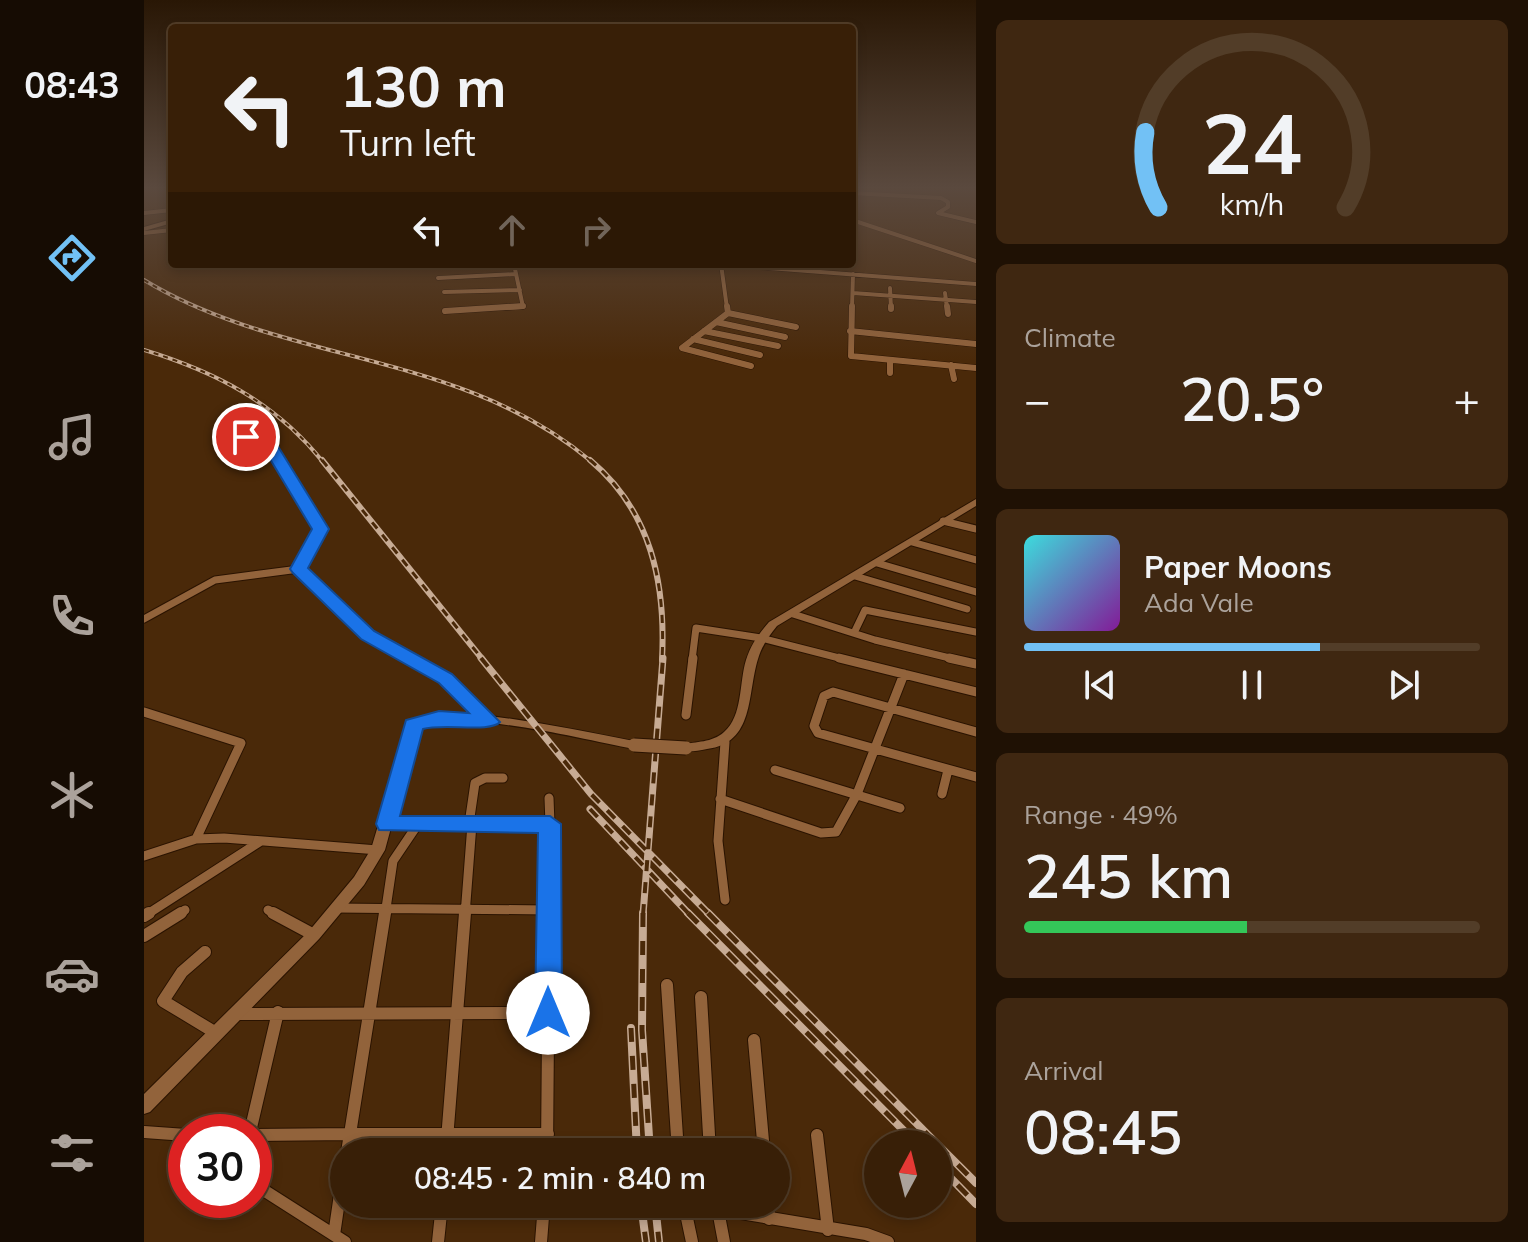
<!DOCTYPE html>
<html lang="en">
<head>
<meta charset="utf-8">
<style>
	body { margin:0; font-family:Mulish,sans-serif; background:#3f2711; color:#f1f3f6; height:100vh; display:flex; flex-direction:column; font-size:30px; white-space:nowrap }
	* { box-sizing:border-box; margin:0 }
	p { font-size:26px; color:#aba29b }
	.icon { flex:none; width:44px; height:44px; fill:none; stroke:currentColor; stroke-width:2; stroke-linecap:round; stroke-linejoin:round }
	.map { position:relative; flex:1; overflow:hidden }
	.side { display:flex; flex-direction:column; gap:20px; padding:20px; background:#1f1104; width:552px }
	.side>* { flex:none }
	.guide { position:absolute; left:24px; top:24px; width:688px; height:244px; border-radius:8px; box-shadow:0 4px 12px #0003,0 0 0 2px #523d28; background:#381f07; color:#f1f3f6; overflow:hidden }
	.needle { width:52px; rotate:7deg }
	.controls { position:absolute; left:720px; top:1130px; display:grid; gap:16px }
	.controls a { display:grid; place-items:center; width:88px; height:88px; border-radius:50%; background:#381f07; box-shadow:0 4px 12px #0003,0 0 0 2px #523d28; font-size:40px }
	.speed { position:absolute; left:24px; top:1114px; display:flex; gap:16px; font-size:40px; font-weight:700; text-align:center }
	.speed>* { display:grid; place-content:center; width:104px; height:104px; border-radius:50%; background:#381f07; box-shadow:0 4px 12px #0003,0 0 0 2px #523d28; line-height:1 }
	.speed .limit { border:12px solid #d22; background:#fff; color:#111 }
	.pin { position:absolute; display:grid; place-items:center; width:68px; height:68px; color:#fff; margin:-34px; border:4px solid #fff; border-radius:50%; box-shadow:0 2px 8px #0007 }
	.me { position:absolute; width:88px; margin:-44px; rotate:0deg; stroke-linejoin:round; filter:drop-shadow(0 0 6px #0008) }
	.turn { display:flex; align-items:center; gap:28px; height:168px; padding:0 40px; font-size:36px }
	.turn .icon { width:104px; height:104px; stroke-width:2.5 }
	.turn b { display:block; font-size:56px; line-height:68px }
	.lanes { display:flex; align-items:center; height:76px; padding:0 40px; background:#0003; justify-content:center; gap:40px; direction:ltr }
	.lanes .off { opacity:.35 }
	.big { font-size:60px; font-weight:600; line-height:1.1 }
	.side .widget { flex:1; display:flex; flex-direction:column; justify-content:center; gap:12px; min-width:0; padding:0 28px; border-radius:12px; background:#3f2711 }
	.side .dial { align-items:center; gap:0 }
	.dial svg { height:208px; overflow:visible; fill:none; stroke:#523d28; stroke-width:7; stroke-linecap:round; text-anchor:middle }
	.dial text { fill:#f1f3f6; stroke:none }
	.song { display:flex; align-items:center; gap:24px }
	.cover { width:96px; height:96px; border-radius:12px; background:linear-gradient(135deg,hsl(180 70% 55%),hsl(290 70% 35%)) }
	.played { height:8px; border-radius:4px; background:linear-gradient(90deg,#72c1f5 65%,#523d28 65%) }
	.keys { display:flex; justify-content:space-around; direction:ltr }
	.heat { display:flex; justify-content:space-between; align-items:center; font-size:44px; direction:ltr }
	.charge { height:12px; border-radius:6px; background:linear-gradient(90deg,#34c759 49%,#523d28 0) }
	.trip { position:absolute; left:186px; top:1138px; width:460px; height:80px; border-radius:40px; background:#381f07; box-shadow:0 4px 12px #0003,0 0 0 2px #523d28; font-weight:600; line-height:80px; text-align:center }
	main { display:flex; flex:1; min-height:0 }
	.menu { display:flex; flex-direction:column; width:144px; justify-content:space-around; align-items:center; background:#160c03; color:#aba29b }
	.menu .icon { width:56px; height:56px }
	.menu .selected { color:#72c1f5 }
	.menu b { font-size:36px; color:#f1f3f6 }
	.map>svg:first-child { display:block }
	.lines { fill:none; stroke-linecap:round; stroke-linejoin:round }
	.street-far4-casing { stroke:#2a1301; stroke-width:5 }
	.street-far3-casing { stroke:#2a1301; stroke-width:7 }
	.street-far2-casing { stroke:#2a1301; stroke-width:9 }
	.street-far1-casing { stroke:#2a1301; stroke-width:11 }
	.street-casing { stroke:#2a1301; stroke-width:14 }
	.secondary-casing { stroke:#2a1301; stroke-width:2 }
	.street-far4 { stroke:#92633b; stroke-width:4 }
	.street-far3 { stroke:#92633b; stroke-width:6 }
	.street-far2 { stroke:#92633b; stroke-width:7 }
	.street-far1 { stroke:#92633b; stroke-width:9 }
	.street { stroke:#92633b; stroke-width:12 }
	.secondary { fill:#92633b; fill-rule:evenodd }
	.rail-far3-casing { stroke:#c7ab94; stroke-width:4 }
	.rail-far2-casing { stroke:#c7ab94; stroke-width:6 }
	.rail-far1-casing { stroke:#c7ab94; stroke-width:7 }
	.rail-casing { stroke:#c7ab94; stroke-width:8 }
	.rail-far3 { stroke:#4a2909; stroke-width:2; stroke-dasharray:5; stroke-linecap:butt }
	.rail-far2 { stroke:#4a2909; stroke-width:3; stroke-dasharray:8; stroke-linecap:butt }
	.rail-far1 { stroke:#4a2909; stroke-width:4; stroke-dasharray:11; stroke-linecap:butt }
	.rail { stroke:#4a2909; stroke-width:5; stroke-dasharray:14; stroke-linecap:butt }
	.secondary-bridge-casing { stroke:#2a1301; stroke-width:15; stroke-linecap:butt }
	.secondary-bridge { stroke:#92633b; stroke-width:13 }
	.route { fill:#1a73e8; stroke:#114b97; stroke-width:2 }
</style>
</head>
<body>
<main>
<nav class="menu">
<b>08:43</b>
<svg class="icon selected" aria-label="directions" viewBox="0 0 24 24"><path d="M12 3l9 9-9 9-9-9zM9 14v-3h6M13 9l2 2-2 2"/></svg>
<svg class="icon" aria-label="music" viewBox="0 0 24 24"><path d="M9 18V5l10-2v13"/><circle cx="6" cy="18" r="3"/><circle cx="16" cy="16" r="3"/></svg>
<svg class="icon" aria-label="phone" viewBox="0 0 24 24"><path d="M5 4h4l2 5-3 2q2 4 5 5l2-3 5 2v4C11 20 4 13 5 4z"/></svg>
<svg class="icon" aria-label="climate" viewBox="0 0 24 24"><path d="M12 3v18M4 7l16 10M4 17L20 7"/></svg>
<svg class="icon" aria-label="car" viewBox="0 0 24 24"><path d="M5 17H2v-5l4-1 3-4h7l3 4 3 1v5h-3M9 17h6M6 11h13"/><circle cx="7" cy="17" r="2"/><circle cx="17" cy="17" r="2"/></svg>
<svg class="icon" aria-label="filters" viewBox="0 0 24 24"><path d="M4 7h16M4 17h16"/><circle cx="9" cy="7" r="2"/><circle cx="15" cy="17" r="2"/></svg>
</nav>
<div class="map">
<svg width="832" height="1242" viewBox="0 0 832 1242">
	<rect width="100%" height="100%" fill="#4a2909"/>
	<g class="lines">
		<!-- street-far4 casing -->
		<g class="street-far4-casing">
			<path id="street-far4" d="M 708,193 L 797,198 L 804,202 L 804,207 L 794,213 L 832,222
				M 0,213 L 28,210
				M 708,220 L 832,261
				M 0,233 L 28,230
				M 138,264 L 163,264
				M 573,264 L 832,284
				M 577,264 L 583,308
				M 294,278 L 372,274
				M 746,288 L 747,308
				M 300,292 L 376,290
				M 709,293 L 832,302
				M 801,293 L 803,308
				M 361,308 L 379,307 L 371,269 L 375,264
				M 708,308 L 709,274"/>
		</g>
		<!-- street-far3 casing -->
		<g class="street-far3-casing">
			<path id="street-far3" d="M 583,306 L 584,313 L 538,348 L 607,366
				M 708,306 L 707,356 L 832,368
				M 747,306 L 747,309
				M 803,306 L 804,314
				M 301,311 L 379,306
				M 584,313 L 652,327
				M 572,322 L 641,337
				M 560,331 L 634,346
				M 706,331 L 832,344
				M 549,339 L 616,355
				M 746,360 L 746,373
				M 807,365 L 810,379
				M 78,427 L 126,446 L 133,462"/>
		</g>
		<!-- street-far2 casing -->
		<g class="street-far2-casing">
			<path id="street-far2" d="M 132,460 L 176,529 L 155,569 L 224,635 L 269,660
				M 799,521 L 832,529
				M 768,542 L 832,560
				M 733,563 L 832,592
				M 711,576 L 823,609
				M 649,614 L 731,640 L 814,660
				M 0,619 L 71,580 L 155,569
				M 710,633 L 721,610 L 832,632
				M 548,660 L 552,628 L 617,638 L 703,660"/>
		</g>
		<!-- street-far1 casing -->
		<g class="street-far1-casing">
			<path id="street-far1" d="M 265,658 L 302,678 L 345,721
				M 695,658 L 832,692
				M 805,658 L 832,664
				M 0,712 L 97,743 L 52,839
				M 542,715 L 549,658
				M 832,732 L 689,692 L 680,696 L 670,726 L 674,733 L 832,777
				M 581,742 L 574,841 L 581,900
				M 631,770 L 756,808
				M 798,794 L 804,770
				M 405,798 L 406,824
				M 576,799 L 677,833 L 692,832 L 713,794 L 760,674
				M 243,824 L 406,824 L 405,915
				M 325,824 L 331,783 L 341,778 L 359,778
				M 0,856 L 52,839 L 80,838 L 234,850
				M 191,908 L 404,910
				M 124,910 L 133,915
				M 2,915 L 117,841
				M 34,915 L 41,910
				M 241,915 L 249,861 L 274,824
				M 321,915 L 328,824"/>
		</g>
		<!-- street casing -->
		<g class="street-casing">
			<path id="street" d="M 129,913 L 170,935
				M 0,916 L 5,913
				M 0,936 L 37,913
				M 61,952 L 38,972 L 19,1001 L 72,1033
				M 523,985 L 534,1152
				M 557,997 L 566,1152
				M 92,1014 L 404,1013
				M 610,1040 L 620,1152
				M 0,1132 L 42,1135
				M 106,1132 L 134,1012
				M 110,1135 L 206,1134 L 241,913
				M 673,1135 L 684,1230
				M 203,1152 L 206,1134 L 404,1134
				M 302,1152 L 321,913
				M 403,1152 L 405,913
				M 110,1184 L 201,1242
				M 540,1204 L 548,1242
				M 624,1204 L 625,1219
				M 573,1205 L 580,1242
				M 573,1209 L 722,1234 L 744,1242
				M 190,1235 L 200,1167
				M 294,1242 L 298,1204
				M 397,1242 L 400,1204"/>
		</g>
		<!-- secondary casing -->
		<g class="secondary-casing">
			<path id="secondary" d="M 28,219 L 28,223 L 0,231 L 0,227 Z
				M 832,499 L 832,506 L 633,626 C 624,637 618,646 614,659 C 603,694 611,743 563,749 C 554,751 546,752 538,751 L 536,748 L 538,745 C 552,741 568,743 580,732 C 599,716 595,682 602,660 C 607,644 615,634 625,622 Z
				M 313,713 C 373,717 431,730 490,741 L 494,742 L 496,745 L 494,748 L 490,749 C 433,739 329,709 274,728 L 241,850 L 220,885 L 175,939 L 6,1112 L 0,1114 L 0,1094 L 165,931 L 210,877 L 227,849 L 265,722 L 287,715 Z"/>
		</g>
		<!-- street-far4 -->
		<use href="#street-far4" class="street-far4"/>
		<!-- street-far3 -->
		<use href="#street-far3" class="street-far3"/>
		<!-- street-far2 -->
		<use href="#street-far2" class="street-far2"/>
		<!-- street-far1 -->
		<use href="#street-far1" class="street-far1"/>
		<!-- street -->
		<use href="#street" class="street"/>
		<!-- secondary -->
		<use href="#secondary" class="secondary"/>
		<!-- rail-far3 casing -->
		<g class="rail-far3-casing">
			<path id="rail-far3" d="M 0,280 C 140,365 316,350 448,462
				M 0,350 C 72,372 132,403 179,462"/>
		</g>
		<!-- rail-far2 casing -->
		<g class="rail-far2-casing">
			<path id="rail-far2" d="M 178,460 L 339,660
				M 446,460 C 507,511 522,583 518,660"/>
		</g>
		<!-- rail-far1 casing -->
		<g class="rail-far1-casing">
			<path id="rail-far1" d="M 337,658 L 447,794 L 566,915
				M 446,809 L 546,915
				M 499,915 L 519,658"/>
		</g>
		<!-- rail casing -->
		<g class="rail-casing">
			<path id="rail" d="M 499,913 L 498,1030 L 506,1152
				M 544,913 L 773,1144
				M 564,913 L 793,1144
				M 487,1028 L 493,1152
				M 794,1145 L 832,1183
				M 794,1165 L 832,1204
				M 497,1204 L 502,1242
				M 511,1204 L 515,1242"/>
		</g>
		<!-- rail-far3 -->
		<use href="#rail-far3" class="rail-far3"/>
		<!-- rail-far2 -->
		<use href="#rail-far2" class="rail-far2"/>
		<!-- rail-far1 -->
		<use href="#rail-far1" class="rail-far1"/>
		<!-- rail -->
		<use href="#rail" class="rail"/>
		<!-- secondary-bridge casing -->
		<g class="secondary-bridge-casing">
			<path id="secondary-bridge" d="M 490,745 L 542,748"/>
		</g>
		<!-- secondary-bridge -->
		<use href="#secondary-bridge" class="secondary-bridge"/>
	</g>
	<!-- sky -->
	<linearGradient id="sky" x2="0" y2="1"><stop stop-color="#291705"/><stop offset="0.52" stop-color="#5a493e"/><stop offset="1" stop-color="#5a493e" stop-opacity="0"/></linearGradient>
	<rect width="832" height="361" fill="url(#sky)"/>
	<!-- route -->
	<path class="route" d="M 102,432 L 132,443 L 185,529 L 164,568 L 230,631 L 308,674 L 356,722 C 347,733 299,723 279,729 L 256,816 L 406,816 L 417,824 L 418,1013 L 414,1021 L 404,1024 L 395,1021 L 391,1013 L 394,833 L 235,830 L 232,824 L 262,720 L 295,711 L 325,713 L 295,683 L 217,639 L 149,573 L 146,569 L 168,529 L 120,449 L 95,437 Z"/>
</svg>
<div class="controls">
<a><svg class="needle" viewBox="-14 -14 28 28"><path d="M0-13l5 13h-10z" fill="#e53935"/><path d="M0 13l5-13h-10z" fill="#aba29b"/></svg></a>
</div>
<div class="speed"><div class="limit">30</div></div>
<div class="pin" style="left:102px;top:437px;background:#d93025"><svg class="icon" aria-label="arrive" viewBox="0 0 24 24"><path d="M6 21V4h12l-3 4 3 4H6"/></svg></div>
<svg class="me" style="left:404px;top:1013px" viewBox="-20 -20 40 40"><circle r="19" fill="#fff"/><path d="M0-13L10 11 0 6-10 11z" fill="#1a73e8"/></svg>
<div class="trip">08:45 · 2 min · 840 m</div>
<div class="guide">
<div class="turn"><svg class="icon" aria-label="left" viewBox="0 0 24 24"><path d="M17 20v-9H6M10 6l-5 5 5 5"/></svg><div><b>130 m</b>Turn left</div></div>
<div class="lanes"><svg class="icon" aria-label="left" viewBox="0 0 24 24"><path d="M17 20v-9H6M10 6l-5 5 5 5"/></svg><svg class="icon off" aria-label="ahead" viewBox="0 0 24 24"><path d="M12 20V5M6 11l6-6 6 6"/></svg><svg class="icon off" aria-label="right" viewBox="0 0 24 24"><path d="M7 20v-9h11M14 6l5 5-5 5"/></svg></div>
</div>
</div>
<section class="side">
<div class="widget dial"><svg viewBox="0 0 100 80">
<path d="M14 69A42 42 0 1 1 86 69"/>
<path d="M14 69A42 42 0 0 1 9 40" stroke="#72c1f5"/>
<text x="50" y="56" font-size="32" font-weight="700">24</text>
<text x="50" y="72" font-size="11">km/h</text>
</svg></div>
<div class="widget"><p>Climate</p>
<div class="heat"><a>−</a><b class="big">20.5°</b><a>+</a></div>
</div>
<div class="widget">
<div class="song"><i class="cover"></i><div><b>Paper Moons</b><p>Ada Vale</p></div></div>
<div class="played"></div>
<div class="keys"><svg class="icon" aria-label="previous" viewBox="0 0 24 24"><path d="M18 5L8 12l10 7zM5 5v14"/></svg><svg class="icon" aria-label="pause" viewBox="0 0 24 24"><path d="M8 5v14M16 5v14"/></svg><svg class="icon" aria-label="next" viewBox="0 0 24 24"><path d="M6 5l10 7-10 7zM19 5v14"/></svg></div>
</div>
<div class="widget"><p>Range · 49%</p><b class="big">245 km</b><div class="charge"></div></div>
<div class="widget"><p>Arrival</p><b class="big">08:45</b></div>
</section>
</main>
</body>
</html>
